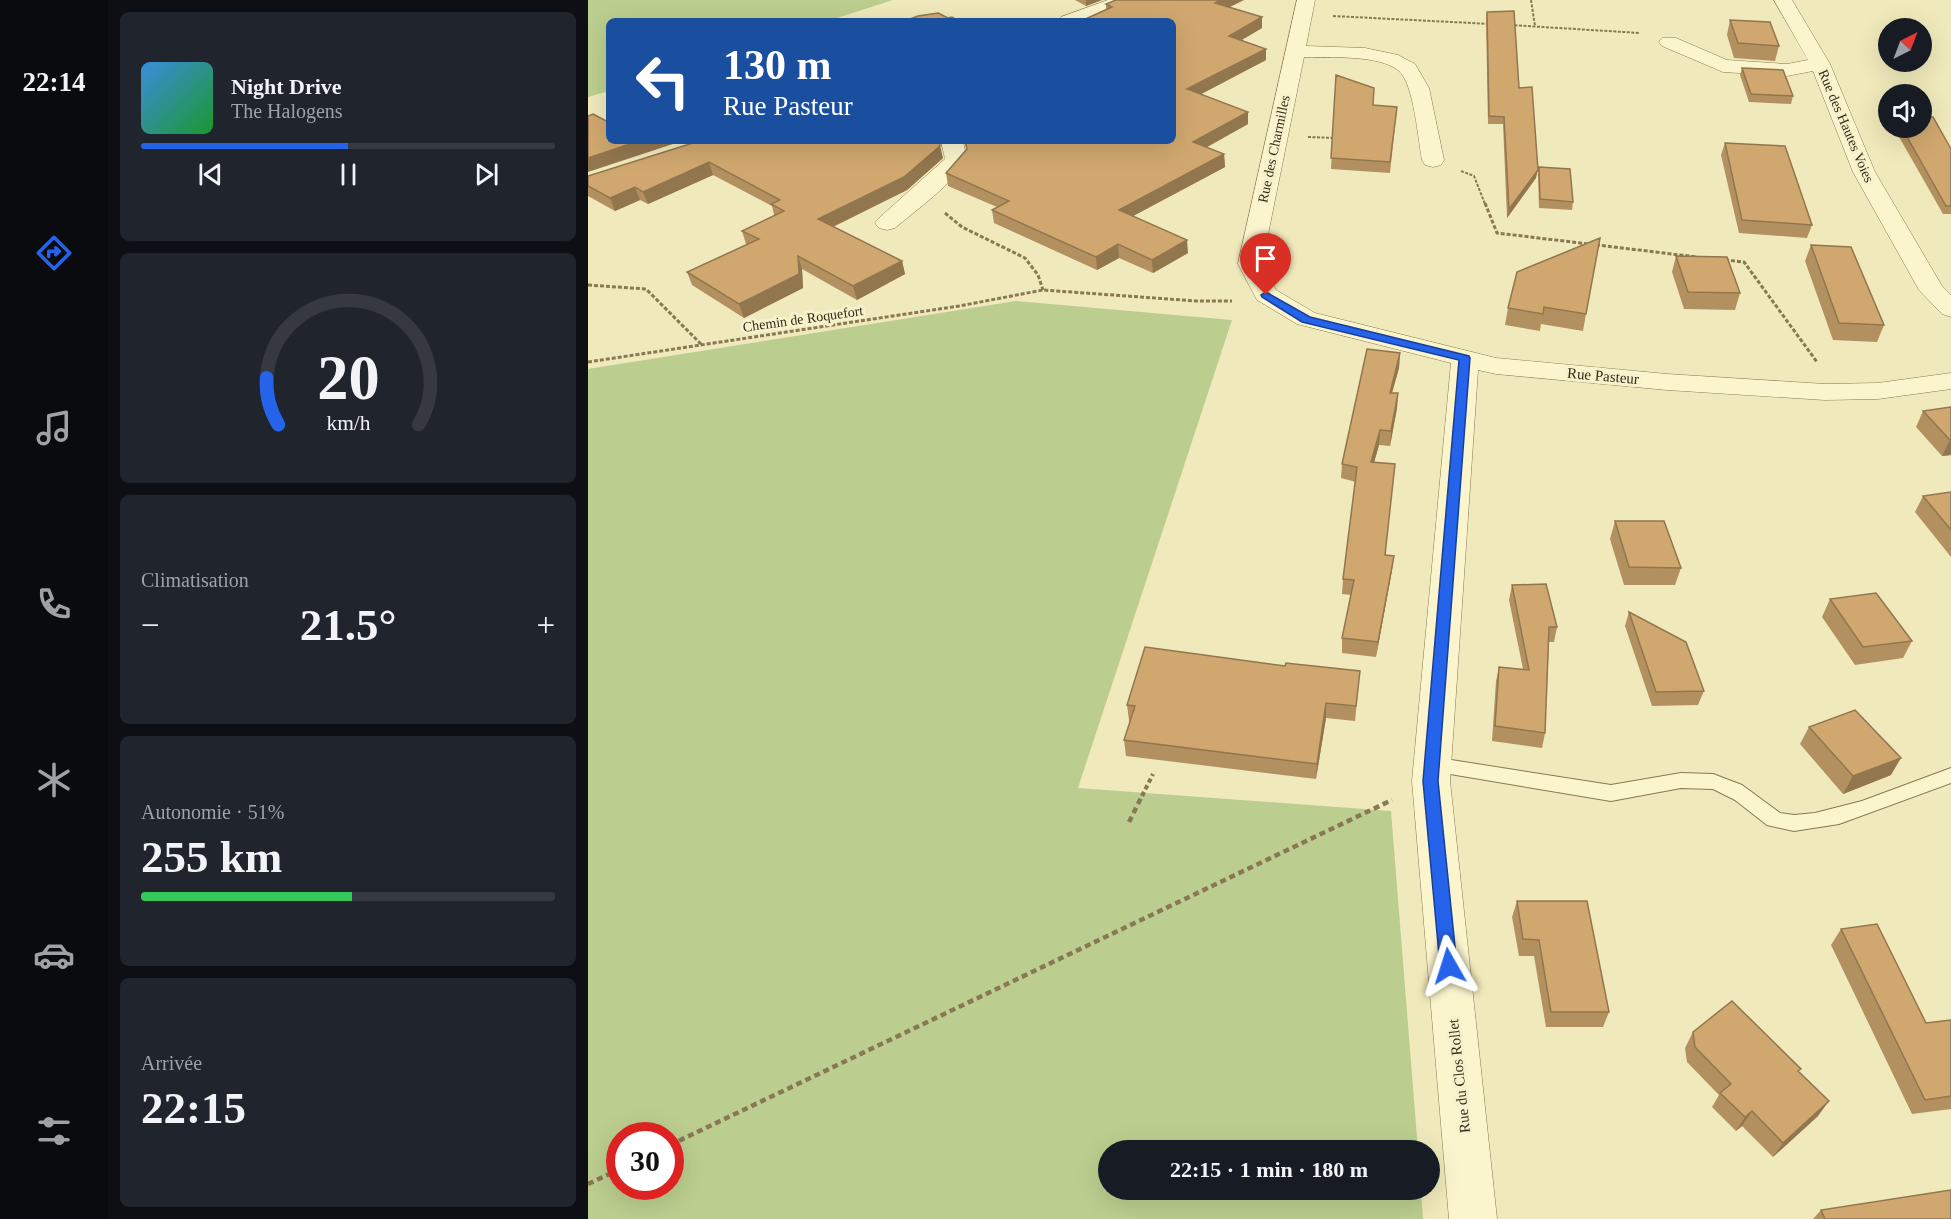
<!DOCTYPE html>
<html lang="fr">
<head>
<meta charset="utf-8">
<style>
	body { margin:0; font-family:Georgia,serif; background:#20242c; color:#f1f3f6; height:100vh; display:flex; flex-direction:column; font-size:22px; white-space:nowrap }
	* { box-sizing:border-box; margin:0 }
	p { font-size:20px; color:#9ea1a6 }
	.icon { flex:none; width:33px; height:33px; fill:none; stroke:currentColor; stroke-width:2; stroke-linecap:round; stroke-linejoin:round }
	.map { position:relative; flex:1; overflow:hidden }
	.drawer { display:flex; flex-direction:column; gap:12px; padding:12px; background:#0d0f14; width:480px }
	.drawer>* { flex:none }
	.top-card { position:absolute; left:18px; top:18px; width:570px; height:126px; border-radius:9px; box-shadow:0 6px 24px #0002; background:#1a4fa0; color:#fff; overflow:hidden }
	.needle { width:39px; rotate:42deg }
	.fabs { position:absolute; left:1290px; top:18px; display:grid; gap:12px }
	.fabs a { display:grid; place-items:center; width:54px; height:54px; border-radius:50%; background:#171b24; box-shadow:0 6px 24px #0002; font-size:30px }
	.speed { position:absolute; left:18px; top:1122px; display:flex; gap:12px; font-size:30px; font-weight:700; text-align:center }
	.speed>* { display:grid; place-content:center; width:78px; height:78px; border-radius:50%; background:#171b24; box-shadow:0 6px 24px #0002; line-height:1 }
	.speed .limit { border:9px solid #d22; background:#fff; color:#111 }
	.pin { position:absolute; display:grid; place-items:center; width:51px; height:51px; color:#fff; margin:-62px -26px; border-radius:50% 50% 50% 0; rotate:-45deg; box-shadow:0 0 6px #0007 }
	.pin .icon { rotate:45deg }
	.me { position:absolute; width:66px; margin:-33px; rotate:354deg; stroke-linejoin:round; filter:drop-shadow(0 0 4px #0008) }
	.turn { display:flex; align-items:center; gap:21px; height:126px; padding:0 18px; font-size:27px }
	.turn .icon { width:78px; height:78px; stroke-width:2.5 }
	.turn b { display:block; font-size:42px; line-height:51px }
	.big { font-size:45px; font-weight:700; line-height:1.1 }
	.drawer .tile { flex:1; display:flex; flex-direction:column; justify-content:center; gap:9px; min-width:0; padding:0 21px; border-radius:9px; background:#20242c }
	.drawer .dial { align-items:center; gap:0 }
	.dial svg { height:156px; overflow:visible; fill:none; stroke:#363941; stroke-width:7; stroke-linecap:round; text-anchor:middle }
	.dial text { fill:#f1f3f6; stroke:none }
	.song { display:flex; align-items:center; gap:18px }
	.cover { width:72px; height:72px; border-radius:9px; background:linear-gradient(135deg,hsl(210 70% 55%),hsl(130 70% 35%)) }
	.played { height:6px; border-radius:3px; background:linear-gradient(90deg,#2563eb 50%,#363941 50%) }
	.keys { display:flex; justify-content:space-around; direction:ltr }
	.heat { display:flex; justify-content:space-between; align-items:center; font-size:33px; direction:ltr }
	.charge { height:9px; border-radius:4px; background:linear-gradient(90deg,#34c759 51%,#363941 0) }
	.trip { position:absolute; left:510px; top:1140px; width:342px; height:60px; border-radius:30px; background:#171b24; box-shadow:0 6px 24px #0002; font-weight:700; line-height:60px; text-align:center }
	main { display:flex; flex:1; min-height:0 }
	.tabs { display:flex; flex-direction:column; width:108px; justify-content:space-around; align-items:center; background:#090b0e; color:#9ea1a6 }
	.tabs .icon { width:42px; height:42px }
	.tabs .current { color:#2563eb }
	.tabs b { font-size:27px; color:#f1f3f6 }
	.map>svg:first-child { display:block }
	.green { fill:#bcce8f; fill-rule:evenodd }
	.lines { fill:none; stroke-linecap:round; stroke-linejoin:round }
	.lane-casing { stroke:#887854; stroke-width:2 }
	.street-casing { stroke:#887854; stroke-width:1 }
	.path-far3 { stroke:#887854; stroke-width:2; stroke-dasharray:3 1.5; stroke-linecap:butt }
	.path-far2 { stroke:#887854; stroke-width:3; stroke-dasharray:4 2; stroke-linecap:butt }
	.path-far1 { stroke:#887854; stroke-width:4; stroke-dasharray:4.5 3; stroke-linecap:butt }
	.path { stroke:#887854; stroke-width:4.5; stroke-dasharray:6 4; stroke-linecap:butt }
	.lane { fill:#fbf5ce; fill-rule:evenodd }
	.street { fill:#fbf5ce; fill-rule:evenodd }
	.wall { fill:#b3905f }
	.shaded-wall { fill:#92764e }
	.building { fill:#d0a86f; stroke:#92764e; stroke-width:1.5 }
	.route { fill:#2563eb; stroke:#184099; stroke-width:1.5 }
	.labels { text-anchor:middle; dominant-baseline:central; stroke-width:6; stroke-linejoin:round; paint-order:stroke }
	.far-street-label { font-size:14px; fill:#362c1a; stroke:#f7f2cb }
	.street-label { font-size:15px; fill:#362c1a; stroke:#f7f2cb }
</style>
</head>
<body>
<main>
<nav class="tabs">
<b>22:14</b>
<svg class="icon current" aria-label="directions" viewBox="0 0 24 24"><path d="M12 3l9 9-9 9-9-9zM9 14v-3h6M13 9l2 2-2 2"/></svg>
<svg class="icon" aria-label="music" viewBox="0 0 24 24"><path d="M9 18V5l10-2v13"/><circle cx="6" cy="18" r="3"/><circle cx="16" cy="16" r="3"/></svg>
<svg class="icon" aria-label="phone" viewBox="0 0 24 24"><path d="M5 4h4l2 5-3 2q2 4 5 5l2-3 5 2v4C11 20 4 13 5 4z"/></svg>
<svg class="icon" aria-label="climate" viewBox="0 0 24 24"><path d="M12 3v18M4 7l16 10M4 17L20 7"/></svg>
<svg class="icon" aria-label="car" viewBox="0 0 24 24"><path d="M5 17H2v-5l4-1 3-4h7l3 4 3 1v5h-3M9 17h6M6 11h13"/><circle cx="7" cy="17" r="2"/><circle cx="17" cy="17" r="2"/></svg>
<svg class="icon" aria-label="filters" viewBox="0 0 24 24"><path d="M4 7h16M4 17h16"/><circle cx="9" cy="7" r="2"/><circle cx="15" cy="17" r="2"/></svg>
</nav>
<section class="drawer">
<div class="tile">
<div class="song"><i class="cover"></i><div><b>Night Drive</b><p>The Halogens</p></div></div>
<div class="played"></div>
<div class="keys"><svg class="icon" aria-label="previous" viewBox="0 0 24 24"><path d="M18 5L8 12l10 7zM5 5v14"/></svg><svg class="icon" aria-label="pause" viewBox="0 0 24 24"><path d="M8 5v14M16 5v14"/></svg><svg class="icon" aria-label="next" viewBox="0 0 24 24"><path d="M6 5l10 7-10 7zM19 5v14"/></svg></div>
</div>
<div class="tile dial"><svg viewBox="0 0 100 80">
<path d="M14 69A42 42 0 1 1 86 69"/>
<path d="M14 69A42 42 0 0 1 8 45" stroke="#2563eb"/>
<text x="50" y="56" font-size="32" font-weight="700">20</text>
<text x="50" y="72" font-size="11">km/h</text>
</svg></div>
<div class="tile"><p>Climatisation</p>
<div class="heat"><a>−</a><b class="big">21.5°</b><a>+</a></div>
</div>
<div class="tile"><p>Autonomie · 51%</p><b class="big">255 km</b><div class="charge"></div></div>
<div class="tile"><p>Arrivée</p><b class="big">22:15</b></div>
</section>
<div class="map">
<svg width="1363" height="1219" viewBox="0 0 1363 1219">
	<rect width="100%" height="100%" fill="#f0e9bb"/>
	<!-- green -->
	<path class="green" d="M 0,0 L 305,0 L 240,21 L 21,21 L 21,91 L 0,97 Z
		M 428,301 L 644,320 L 490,788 L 803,811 L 830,1150 L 520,1150 L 520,1190 L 833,1190 L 835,1219 L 0,1219 L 0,369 ZM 32,1136 L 82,1136 L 82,1186 L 32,1186 Z"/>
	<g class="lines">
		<!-- lane casing -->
		<g class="lane-casing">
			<path id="lane" d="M 844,757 L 1023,785 L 1093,773 L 1125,774 L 1154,785 L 1192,813 L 1206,815 L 1227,813 L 1274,801 L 1363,768 L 1363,783 L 1251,824 L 1206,831 L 1179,825 L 1147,800 L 1125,789 L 1093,788 L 1023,801 L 844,771 L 837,769 L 835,764 L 837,759 Z"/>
		</g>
		<!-- street casing -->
		<g class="street-casing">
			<path id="street" d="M 520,0 L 546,0 L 543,4 L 497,21 L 471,21 L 473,17 Z
				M 709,0 L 727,0 L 718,46 L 777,48 L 810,55 L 827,64 L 841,88 L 856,160 L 853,165 L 845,167 L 837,165 L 834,160 C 830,140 826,84 811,71 C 791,54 741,58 716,57 L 674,264 L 688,290 L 727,313 L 908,358 L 1079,374 L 1237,384 L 1290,383 L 1363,373 L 1363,389 L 1290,399 L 1237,400 L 1079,390 L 908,374 L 890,370 L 862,781 L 909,1219 L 861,1219 L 824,781 L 863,363 L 709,324 L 669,300 L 650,264 Z
				M 1186,0 L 1204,0 L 1242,64 L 1287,172 L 1354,286 L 1363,295 L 1363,317 L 1354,314 L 1331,290 L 1265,172 L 1225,71 L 1199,76 L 1135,72 L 1074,46 L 1071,42 L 1074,38 L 1088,38 L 1139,60 L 1199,64 L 1220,60 Z
				M 353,141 L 375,141 L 379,160 C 361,187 332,207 307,228 L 299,230 L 291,228 L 287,223 L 291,218 L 357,159 Z"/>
		</g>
		<!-- path-far3 -->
		<path class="path-far3" d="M 943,0 L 947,26
			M 745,16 L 903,24
			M 922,25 L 1052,33
			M 720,137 L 748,138
			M 873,171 L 886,176 L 897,204"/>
		<!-- path-far2 -->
		<path class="path-far2" d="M 897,203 L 909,233 L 1109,257
			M 357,213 L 374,227 L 437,258 L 450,275 L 455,290
			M 1137,260 L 1156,262 L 1229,362
			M 0,285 L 58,289 L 113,344
			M 0,362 L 371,306 L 455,290 L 608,301 L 644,301"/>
		<!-- path-far1 -->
		<path class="path-far1" d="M 554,796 L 565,774"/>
		<!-- path -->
		<path class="path" d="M 541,822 L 555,794
			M 82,1145 L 804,800
			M 0,1184 L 32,1169"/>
		<!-- lane -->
		<use href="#lane" class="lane"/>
		<!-- street -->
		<use href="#street" class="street"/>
	</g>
	<!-- wall -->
	<path class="wall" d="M 487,0 L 514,0 L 498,6 Z
		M 518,4 L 642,7 L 674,17 L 674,28 L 654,40 L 678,60 L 613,94 L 660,124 L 618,147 L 636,154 L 637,167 L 545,216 L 600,253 L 565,273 L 531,258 L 509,270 L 406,223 L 404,210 L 409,207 L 360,186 L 358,173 L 518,10 Z
		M 899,12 L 931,88 L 948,178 L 919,218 L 915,124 L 900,124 L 898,19 Z
		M 1142,20 L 1191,46 L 1187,61 L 1146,58 L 1139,35 Z
		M 1154,68 L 1205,96 L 1203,104 L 1161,102 L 1152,75 Z
		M 748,75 L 785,105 L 809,107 L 802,173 L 743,169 Z
		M 1306,128 L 1334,128 L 1363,149 L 1363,214 L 1355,214 Z
		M 111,141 L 355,158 L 319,190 L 245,227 L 314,261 L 317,274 L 269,300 L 214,269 L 215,288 L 156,318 L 104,285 L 99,272 L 160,244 L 158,244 L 154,231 L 186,215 L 184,206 L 125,175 L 60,204 L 52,200 L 27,211 L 0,196 L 0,176 Z
		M 1137,143 L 1224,225 L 1219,238 L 1151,233 L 1133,155 Z
		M 951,167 L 985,202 L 984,210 L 951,208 L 950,175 Z
		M 1223,245 L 1296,325 L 1289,342 L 1245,340 L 1217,261 Z
		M 1088,256 L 1152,293 L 1147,310 L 1096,309 L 1084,272 Z
		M 929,272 L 998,314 L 995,331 L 953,324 L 952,331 L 917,325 L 920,308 Z
		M 812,353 L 811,368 L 804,393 L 810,393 L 809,408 L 802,446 L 791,445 L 786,462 L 797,555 L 806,556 L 804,570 L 788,657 L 754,653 L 754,638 L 763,595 L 754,594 L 755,579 L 768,482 L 753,478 L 754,464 Z
		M 1363,407 L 1363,455 L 1354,456 L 1328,427 L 1335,411 Z
		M 1363,492 L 1363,557 L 1327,512 L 1335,496 Z
		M 1027,521 L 1093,568 L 1087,585 L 1036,585 L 1022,539 Z
		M 924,585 L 969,627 L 966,642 L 961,642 L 957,733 L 954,748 L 904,741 L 908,681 L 911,667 L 935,669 L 921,600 Z
		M 1242,599 L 1324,641 L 1315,658 L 1267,665 L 1234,617 Z
		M 1041,612 L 1116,691 L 1110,705 L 1064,706 L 1037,626 Z
		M 697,666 L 772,671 L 767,721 L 738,718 L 728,779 L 538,756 L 536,740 L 543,721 L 541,721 L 539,705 Z
		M 1221,727 L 1303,775 L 1255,794 L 1212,744 Z
		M 929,901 L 1021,1012 L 1015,1027 L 958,1027 L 946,956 L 931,956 L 924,917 Z
		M 1253,929 L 1338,1023 L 1363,1020 L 1363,1109 L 1324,1114 L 1243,945 Z
		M 1105,1032 L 1211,1072 L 1230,1116 L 1185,1157 L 1154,1126 L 1148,1131 L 1124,1107 L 1131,1095 L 1099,1062 L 1097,1048 Z
		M 1233,1210 L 1363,1219 L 1225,1219 Z"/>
	<!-- shaded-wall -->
	<path class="shaded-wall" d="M 498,0 L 514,0 L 498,6 Z
		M 632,0 L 656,0 L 628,14 L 627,3 Z
		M 674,17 L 674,28 L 641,47 L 641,36 Z
		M 678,49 L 678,60 L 600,101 L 599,89 Z
		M 660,112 L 660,124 L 605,155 L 605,142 Z
		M 51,141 L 94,141 L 0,172 L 0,158 Z
		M 352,146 L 355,158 L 319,190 L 234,232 L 230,219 Z
		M 636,154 L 637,167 L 532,223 L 531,210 Z
		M 121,162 L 125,175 L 60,204 L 55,192 Z
		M 950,170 L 948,178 L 919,218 L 921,209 Z
		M 47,187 L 52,200 L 27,211 L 22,198 Z
		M 599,240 L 600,253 L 565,273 L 564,260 Z
		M 530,244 L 531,258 L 509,270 L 508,257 Z
		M 210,256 L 214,269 L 215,288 L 156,318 L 151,304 Z
		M 314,261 L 317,274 L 269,300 L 265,286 Z
		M 812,353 L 811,368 L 800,407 L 802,393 Z
		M 810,393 L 809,408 L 802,446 L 803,431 Z
		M 792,430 L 791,445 L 782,477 L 783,462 Z
		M 1362,440 L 1363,440 L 1363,455 L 1354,456 Z
		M 806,556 L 804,570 L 788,657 L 790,642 Z
		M 738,703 L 738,718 L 728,779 L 729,764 Z
		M 1313,758 L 1303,775 L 1255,794 L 1265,776 Z
		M 1241,1101 L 1230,1116 L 1185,1157 L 1195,1143 Z
		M 1164,1111 L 1154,1126 L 1148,1131 L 1157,1117 Z"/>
	<!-- building -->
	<path class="building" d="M 528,0 L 632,0 L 627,3 L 674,17 L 641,36 L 678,49 L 599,89 L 660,112 L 605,142 L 636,154 L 531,210 L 599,240 L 564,260 L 530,244 L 508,257 L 404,210 L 421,201 L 358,173 L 379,149 L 377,141 L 585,141 L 585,21 L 493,21 L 524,7 L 518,4 Z
		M 926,11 L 931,88 L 944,87 L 950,170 L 921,209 L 916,117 L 901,116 L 899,12 Z
		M 350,13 L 360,18 L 364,17 L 371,21 L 317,21 L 330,16 Z
		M 1142,20 L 1182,22 L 1191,46 L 1150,43 Z
		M 1154,68 L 1195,70 L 1205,96 L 1163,94 Z
		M 748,75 L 786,88 L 785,105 L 809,107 L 802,162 L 743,158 Z
		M 5,114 L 20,122 L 21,122 L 21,141 L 51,141 L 0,158 L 0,116 Z
		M 1334,117 L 1345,117 L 1363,149 L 1363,206 L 1358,206 L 1314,128 L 1334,128 Z
		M 111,141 L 351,141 L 352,146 L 316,177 L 230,219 L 314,261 L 265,286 L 210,256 L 211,274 L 151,304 L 99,272 L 171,239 L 154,231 L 196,211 L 183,204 L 192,200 L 121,162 L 55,192 L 47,187 L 22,198 L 0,186 L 0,176 Z
		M 1137,143 L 1197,146 L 1224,225 L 1154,220 Z
		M 951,167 L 982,169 L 985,202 L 952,199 Z
		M 1012,238 L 998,314 L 956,307 L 955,314 L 920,308 L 929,272 Z
		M 1223,245 L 1263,247 L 1296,325 L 1251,323 Z
		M 1088,256 L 1139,257 L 1152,293 L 1100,292 Z
		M 779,349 L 812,353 L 802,393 L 810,393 L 803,431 L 792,430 L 783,462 L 807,464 L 797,555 L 806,556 L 790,642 L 754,638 L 766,580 L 755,579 L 769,467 L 754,464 Z
		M 1363,407 L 1363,440 L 1362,440 L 1335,411 Z
		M 1363,492 L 1363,530 L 1335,496 Z
		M 1027,521 L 1076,521 L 1093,568 L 1041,567 Z
		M 958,584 L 969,627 L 961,627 L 957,733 L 907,726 L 911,667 L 941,670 L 924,585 Z
		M 1288,593 L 1324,641 L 1275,647 L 1242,599 Z
		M 1041,612 L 1098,642 L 1116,691 L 1068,692 Z
		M 557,647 L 697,666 L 698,663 L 772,671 L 768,706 L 738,703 L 729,764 L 536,740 L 547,706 L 539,705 Z
		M 1267,710 L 1313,758 L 1265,776 L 1221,727 Z
		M 929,901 L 999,901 L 1021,1012 L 963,1012 L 951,940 L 935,939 Z
		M 1289,924 L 1338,1023 L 1363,1020 L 1363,1096 L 1337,1100 L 1253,929 Z
		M 1144,1001 L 1213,1069 L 1210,1071 L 1241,1101 L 1195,1143 L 1164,1111 L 1157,1117 L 1132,1093 L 1143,1084 L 1107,1047 L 1105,1032 Z
		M 1363,1190 L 1363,1219 L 1237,1219 L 1233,1210 Z"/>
	<!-- route -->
	<path class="route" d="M 678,292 L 722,317 L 881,356 L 882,358 L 850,781 L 869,966 L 867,971 L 861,973 L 854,971 L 852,966 L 835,781 L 871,360 L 714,322 L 674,297 L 673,295 Z"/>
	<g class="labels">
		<!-- far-street labels -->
		<g class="far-street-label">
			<text transform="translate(1258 126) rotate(67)">Rue des Hautes Voies</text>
			<text transform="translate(686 149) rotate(-78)">Rue des Charmilles</text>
			<text transform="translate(215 319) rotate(-8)">Chemin de Roquefort</text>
		</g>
		<!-- street labels -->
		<g class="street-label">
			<text transform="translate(1015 376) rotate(5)">Rue Pasteur</text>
			<text transform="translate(871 1076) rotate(-96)">Rue du Clos Rollet</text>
		</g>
	</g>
</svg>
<div class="fabs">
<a><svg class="needle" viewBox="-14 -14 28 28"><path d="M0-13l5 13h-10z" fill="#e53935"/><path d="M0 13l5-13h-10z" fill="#9ea1a6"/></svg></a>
<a><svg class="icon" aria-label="sound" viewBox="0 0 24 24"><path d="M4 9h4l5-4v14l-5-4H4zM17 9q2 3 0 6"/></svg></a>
</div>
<div class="speed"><div class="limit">30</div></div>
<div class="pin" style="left:678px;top:295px;background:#d93025"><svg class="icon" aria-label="arrive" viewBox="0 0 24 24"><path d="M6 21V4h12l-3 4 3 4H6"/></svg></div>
<svg class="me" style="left:861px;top:966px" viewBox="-20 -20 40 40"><path d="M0-17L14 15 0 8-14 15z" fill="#2563eb" stroke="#fff" stroke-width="4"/></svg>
<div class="trip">22:15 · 1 min · 180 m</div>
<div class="top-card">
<div class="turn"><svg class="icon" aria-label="left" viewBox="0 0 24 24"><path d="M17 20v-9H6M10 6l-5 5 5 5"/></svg><div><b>130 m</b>Rue Pasteur</div></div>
</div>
</div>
</main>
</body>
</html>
